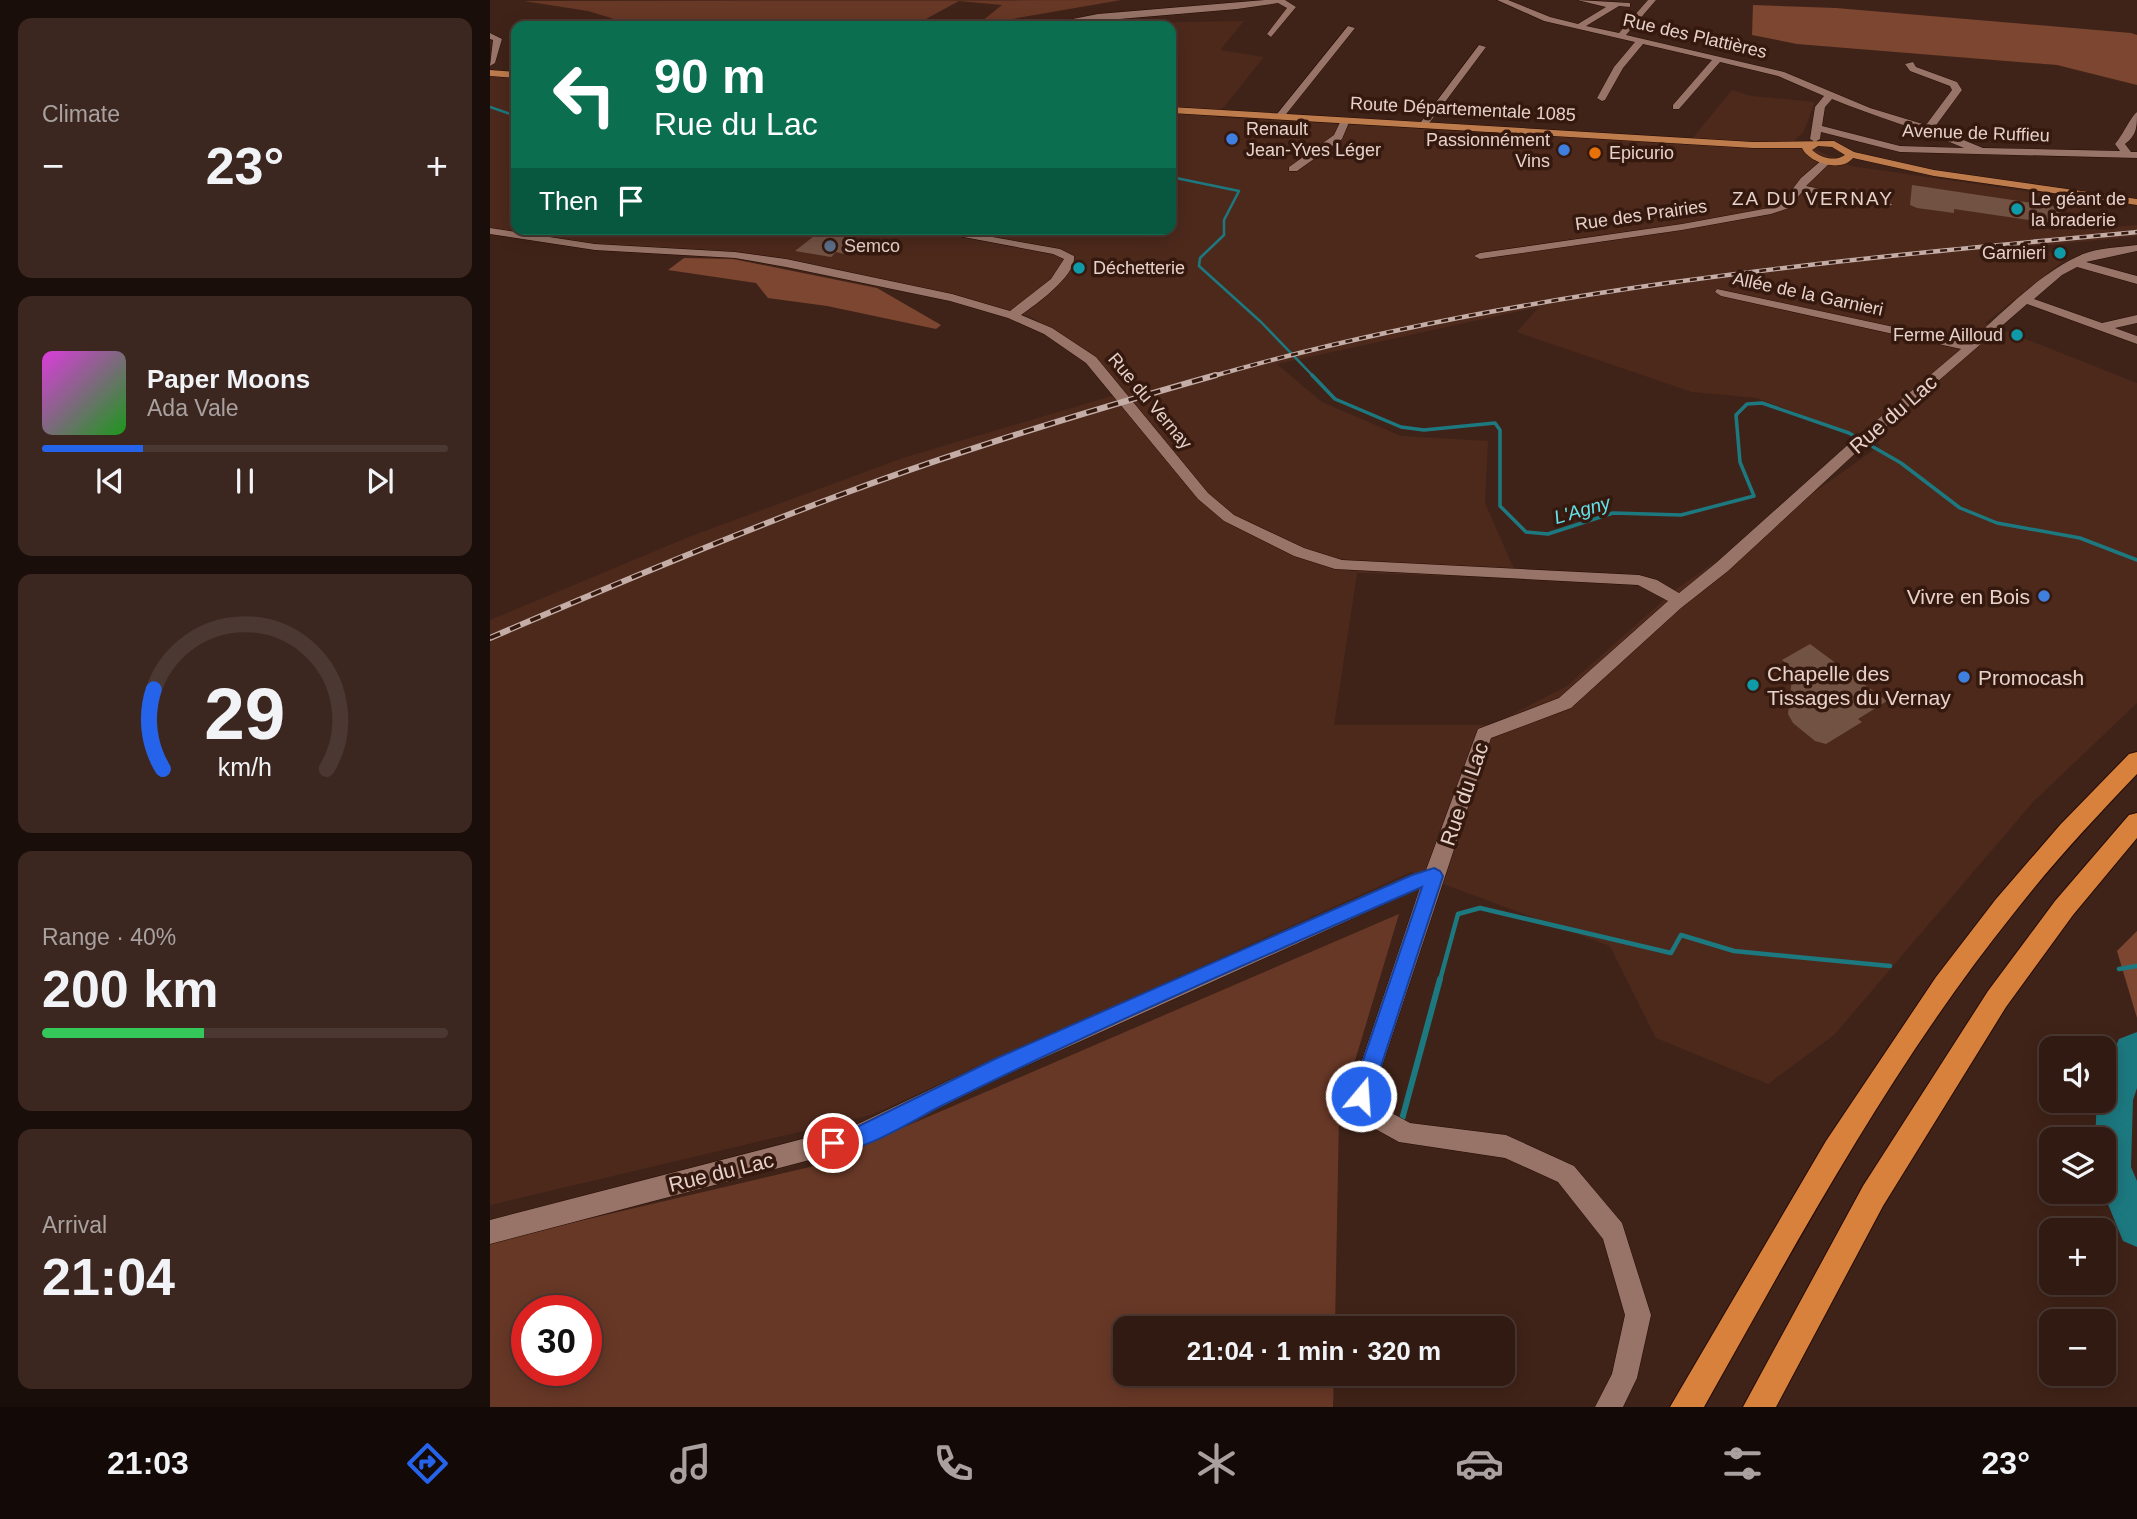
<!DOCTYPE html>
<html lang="en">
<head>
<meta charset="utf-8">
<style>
	body { margin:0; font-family:Helvetica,sans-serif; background:#3c2720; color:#f1f3f6; height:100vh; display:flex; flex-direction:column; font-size:26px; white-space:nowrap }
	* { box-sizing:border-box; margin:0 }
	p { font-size:23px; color:#a8a19f }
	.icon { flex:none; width:38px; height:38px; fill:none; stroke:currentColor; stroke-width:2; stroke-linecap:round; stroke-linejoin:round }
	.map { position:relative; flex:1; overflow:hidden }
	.details { display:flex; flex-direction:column; gap:18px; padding:18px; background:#1a0e0a; width:490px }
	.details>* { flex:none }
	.hud { position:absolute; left:21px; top:21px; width:665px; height:214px; border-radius:14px; box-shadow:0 4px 18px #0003,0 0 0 2px #4b3832; background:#0b6e4f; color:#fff; overflow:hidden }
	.buttons { position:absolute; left:1549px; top:1036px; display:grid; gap:14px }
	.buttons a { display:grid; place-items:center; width:77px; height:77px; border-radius:14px; background:#301a12; box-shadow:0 4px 18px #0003,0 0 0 2px #4b3832; font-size:35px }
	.speed { position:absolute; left:21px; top:1295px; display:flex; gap:14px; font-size:35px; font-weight:700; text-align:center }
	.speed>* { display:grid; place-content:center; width:91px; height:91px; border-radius:50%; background:#301a12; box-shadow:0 4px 18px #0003,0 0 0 2px #4b3832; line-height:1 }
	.speed .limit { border:10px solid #d22; background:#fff; color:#111 }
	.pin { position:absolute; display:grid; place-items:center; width:60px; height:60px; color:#fff; margin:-30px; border:4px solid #fff; border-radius:50%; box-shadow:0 2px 7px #0007 }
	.me { position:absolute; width:77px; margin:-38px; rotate:18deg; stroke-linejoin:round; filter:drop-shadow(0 0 5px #0008) }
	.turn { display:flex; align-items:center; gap:24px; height:147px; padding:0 28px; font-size:32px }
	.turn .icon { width:91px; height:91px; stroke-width:2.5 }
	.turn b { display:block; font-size:49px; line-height:60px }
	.then { display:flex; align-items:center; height:66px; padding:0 28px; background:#0003; gap:14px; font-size:26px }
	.big { font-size:52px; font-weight:600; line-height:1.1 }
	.details .card { flex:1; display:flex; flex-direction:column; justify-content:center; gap:10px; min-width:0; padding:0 24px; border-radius:14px; background:#3c2720 }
	.details .dial { align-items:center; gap:0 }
	.dial svg { height:182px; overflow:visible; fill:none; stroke:#4b3832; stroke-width:7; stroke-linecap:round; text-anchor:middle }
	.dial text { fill:#f1f3f6; stroke:none }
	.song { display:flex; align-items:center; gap:21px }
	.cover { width:84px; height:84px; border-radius:10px; background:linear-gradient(135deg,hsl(300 70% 55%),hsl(120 70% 35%)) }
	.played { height:7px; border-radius:4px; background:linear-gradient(90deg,#2563eb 25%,#4b3832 25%) }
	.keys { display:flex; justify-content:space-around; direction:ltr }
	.heat { display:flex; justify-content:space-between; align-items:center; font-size:38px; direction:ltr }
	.charge { height:10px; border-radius:5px; background:linear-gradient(90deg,#34c759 40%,#4b3832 0) }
	.trip { position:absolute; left:623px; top:1316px; width:402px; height:70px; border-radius:14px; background:#301a12; box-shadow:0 4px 18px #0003,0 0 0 2px #4b3832; font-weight:600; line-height:70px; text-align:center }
	.tabs { display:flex; height:112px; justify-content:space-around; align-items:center; background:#130a07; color:#a8a19f }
	.tabs .icon { width:49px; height:49px }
	.tabs .current { color:#2563eb }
	.tabs b { font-size:32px; color:#f1f3f6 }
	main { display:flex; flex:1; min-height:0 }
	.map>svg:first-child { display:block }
	.built { fill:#4d291c; fill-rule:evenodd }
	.green { fill:#683826; fill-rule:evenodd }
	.forest { fill:#7c4631 }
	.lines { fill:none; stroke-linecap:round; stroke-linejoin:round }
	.stream-far3 { stroke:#1d7980; stroke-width:2.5 }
	.stream-far2 { stroke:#1d7980; stroke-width:3.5 }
	.stream-far1 { stroke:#1d7980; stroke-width:4.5 }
	.stream { stroke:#1d7980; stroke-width:6 }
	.river { fill:#1d7980; fill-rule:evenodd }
	.building { fill:#725243 }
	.minor-casing { stroke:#250b03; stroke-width:1 }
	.major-casing { stroke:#250b03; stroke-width:1 }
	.highway-casing { stroke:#250b03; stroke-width:2 }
	.minor { fill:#977467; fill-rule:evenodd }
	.major { fill:#be7c4d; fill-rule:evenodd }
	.highway { fill:#d8813c; fill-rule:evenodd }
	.rail-far1-casing { stroke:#c3ada6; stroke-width:4.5 }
	.rail-casing { stroke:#c3ada6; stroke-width:6 }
	.rail-far1 { stroke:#35190e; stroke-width:2.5; stroke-dasharray:7; stroke-linecap:butt }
	.rail { stroke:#35190e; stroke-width:3.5; stroke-dasharray:11; stroke-linecap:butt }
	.route { fill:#2563eb; stroke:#184099; stroke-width:2 }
	.shop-dot { fill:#3f7fe0; stroke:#35190e; stroke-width:2.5 }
	.food-dot { fill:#e8710a; stroke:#35190e; stroke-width:2.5 }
	.culture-dot { fill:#0f9aa8; stroke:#35190e; stroke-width:2.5 }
	.service-dot { fill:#5c6f8a; stroke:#35190e; stroke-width:2.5 }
	.labels { text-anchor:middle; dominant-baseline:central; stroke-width:7; stroke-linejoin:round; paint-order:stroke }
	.far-street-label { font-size:18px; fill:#e6d2cb; stroke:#35190e }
	.far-poi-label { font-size:18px; fill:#e6d2cb; stroke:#35190e; text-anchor:start }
	.far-neighbourhood-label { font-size:19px; letter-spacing:2px; fill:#e6d2cb; stroke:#35190e }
	.far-water-label { font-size:19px; font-style:italic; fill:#64e1eb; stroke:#35190e }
	.street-label { font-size:21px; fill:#e6d2cb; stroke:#35190e }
	.poi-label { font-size:21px; fill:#e6d2cb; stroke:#35190e; text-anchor:start }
</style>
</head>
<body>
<main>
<section class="details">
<div class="card"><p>Climate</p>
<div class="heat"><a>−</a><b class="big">23°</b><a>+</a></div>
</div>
<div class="card">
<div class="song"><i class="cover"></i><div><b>Paper Moons</b><p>Ada Vale</p></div></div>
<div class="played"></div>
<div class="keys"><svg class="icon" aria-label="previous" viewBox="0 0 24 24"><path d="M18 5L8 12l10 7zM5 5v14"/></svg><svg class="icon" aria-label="pause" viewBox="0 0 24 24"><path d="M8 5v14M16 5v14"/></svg><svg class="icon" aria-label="next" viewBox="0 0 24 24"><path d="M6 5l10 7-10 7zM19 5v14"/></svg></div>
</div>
<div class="card dial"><svg viewBox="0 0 100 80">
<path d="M14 69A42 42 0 1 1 86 69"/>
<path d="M14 69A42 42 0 0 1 10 34" stroke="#2563eb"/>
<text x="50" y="56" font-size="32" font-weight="700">29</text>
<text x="50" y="72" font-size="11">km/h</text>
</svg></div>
<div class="card"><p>Range · 40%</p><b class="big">200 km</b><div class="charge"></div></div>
<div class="card"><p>Arrival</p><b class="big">21:04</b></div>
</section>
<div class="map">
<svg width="1647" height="1407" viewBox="0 0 1647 1407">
	<rect width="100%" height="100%" fill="#402318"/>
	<!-- built -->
	<path class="built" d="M 754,21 L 730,50 L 774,57 L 726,117 L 1198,144 L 1242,90 L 1261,96 L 1325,102 L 1313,133 L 1304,140 L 1361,166 L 1595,200 L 1602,229 L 1647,225 L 1647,236 L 1542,247 L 1578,257 L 1495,323 L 1647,383 L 1647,703 L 1543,802 L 1344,1035 L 1278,1084 L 1166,1038 L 1120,946 L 921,872 L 381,1115 L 0,1205 L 0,620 L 201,536 L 413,458 L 625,395 L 645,404 L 600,352 L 541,317 L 466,295 L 294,258 L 106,245 L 0,230 L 0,76 L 26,77 L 26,117 L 21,117 L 26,123 L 26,229 L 681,229 L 681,26 L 637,26 L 643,23 ZM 1049,307 L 1027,332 L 1202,392 L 1267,398 L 1391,445 L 1184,591 L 1077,686 L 1002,725 L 844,725 L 867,573 L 1028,578 L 995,503 L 998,441 L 911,436 L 832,402 L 787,364 Z"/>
	<!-- green -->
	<path class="green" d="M 631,0 L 487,25 L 512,5 L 469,1 L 423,26 L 376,23 L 366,26 L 147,26 L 98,11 L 34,1 Z
		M 909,914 L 849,1114 L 845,1328 L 635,1328 L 635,1374 L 844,1374 L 843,1407 L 0,1407 L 0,1242 L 324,1166 ZM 37,1311 L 96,1311 L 96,1370 L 37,1370 Z"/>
	<!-- forest -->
	<path class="forest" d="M 1263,5 L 1346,8 L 1641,33 L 1647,35 L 1647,85 L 1567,65 L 1307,44 L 1262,35 Z
		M 194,258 L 243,259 L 387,288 L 451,325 L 446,329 L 337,306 L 278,298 L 266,283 L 178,270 Z
		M 1647,931 L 1647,1018 L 1627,951 Z"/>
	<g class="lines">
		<!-- stream-far3 -->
		<path class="stream-far3" d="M 0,107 L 26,116
			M 681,177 L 749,191 L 734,220 L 734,235 L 710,258 L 709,266 L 771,322 L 824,377"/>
		<!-- stream-far2 -->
		<path class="stream-far2" d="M 822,375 L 845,399 L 911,427 L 934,430 L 1005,423 L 1010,430 L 1010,506 L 1036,532 L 1058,534 L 1123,513 L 1191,515 L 1264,496 L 1250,462 L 1246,415 L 1257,404 L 1272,403 L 1359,433 L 1411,463 L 1470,508 L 1507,523 L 1590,538 L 1647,560"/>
		<!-- stream-far1 -->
		<path class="stream-far1" d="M 1629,969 L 1647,966
			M 950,980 L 968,914 L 990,908 L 1181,953 L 1191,935 L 1244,951 L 1400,966"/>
		<!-- stream -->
		<path class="stream" d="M 911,1123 L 950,979"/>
		<!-- river -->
		<path class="river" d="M 1647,1032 L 1647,1088 L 1643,1100 L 1641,1167 L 1647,1181 L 1647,1247 L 1633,1241 L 1613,1192 L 1614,1139 L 1605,1139 L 1607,1101 L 1614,1101 C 1614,1078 1619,1060 1629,1039 Z"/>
	</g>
	<!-- building -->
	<path class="building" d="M 1422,185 L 1570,207 L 1573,225 L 1464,209 L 1464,213 L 1427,208 L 1420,205 Z
		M 333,229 L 370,234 L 364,239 L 375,241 L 358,255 L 346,252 L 341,257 L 305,251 Z
		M 1320,644 L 1397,701 L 1368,719 L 1372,722 L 1336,744 L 1325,741 L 1303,723 L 1298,714 L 1303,669 L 1292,660 Z"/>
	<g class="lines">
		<!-- minor casing -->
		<g class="minor-casing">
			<path id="minor" d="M 775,0 L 795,0 L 806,7 L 781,37 L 777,34 L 797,8 L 788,3 L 747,9 L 547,26 L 608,14 Z
				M 1007,0 L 1018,0 L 1060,17 L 1088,24 L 1116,7 L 1087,0 L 1140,3 L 1140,7 L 1129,6 L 1096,26 L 1129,33 L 1158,0 L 1166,0 L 1136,35 L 1294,72 L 1380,108 L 1436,125 L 1462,90 L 1460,86 L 1420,71 L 1415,64 L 1423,62 L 1426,67 L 1467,82 L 1472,90 L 1444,128 L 1493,148 L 1630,151 L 1625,144 C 1633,135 1641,116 1647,112 C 1647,127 1647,135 1635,144 L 1641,152 L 1647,152 L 1647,158 L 1410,152 L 1331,132 L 1330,139 L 1325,142 L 1320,139 L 1325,107 L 1334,96 L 1288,76 L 1230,62 L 1189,109 L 1183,109 L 1183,105 L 1222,60 L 1153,44 L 1133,68 L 1115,100 L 1112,101 L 1107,98 L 1124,67 L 1145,42 L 1054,21 ZM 1342,99 C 1385,117 1431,129 1474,148 L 1410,146 L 1332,126 L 1335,107 Z
				M 858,26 L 865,28 L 793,118 L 787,118 L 787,114 Z
				M 0,33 L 12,39 L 5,63 L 0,66 L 3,40 L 0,39 Z
				M 989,45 L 996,47 L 937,126 L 931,126 L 931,122 Z
				M 852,118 L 860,120 L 852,139 L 807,171 L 799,171 L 799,167 L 844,135 Z
				M 1333,159 L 1342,161 L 1316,186 L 1403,204 L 1398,207 L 1312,192 L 1299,208 L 1281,214 L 1192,230 L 990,259 L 984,256 L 990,253 L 1192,224 L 1279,208 L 1291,204 L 1311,178 Z
				M 0,228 L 105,244 L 245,252 L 296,259 L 462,294 L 520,311 L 561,279 L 574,259 L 563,254 L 431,229 L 457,229 L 570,249 L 584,256 C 587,275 547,304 531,315 L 562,328 L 606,357 L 718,493 L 744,515 L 814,548 L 852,560 L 1149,575 L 1167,580 L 1189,593 L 1226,563 L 1361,442 L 1471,349 L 1231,296 L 1225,292 L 1227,289 L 1478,343 C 1515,311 1549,273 1593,254 C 1609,248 1630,247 1647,245 L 1647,251 L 1596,262 L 1647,276 L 1647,284 L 1587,267 L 1572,275 L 1544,299 L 1612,323 L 1647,315 L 1647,323 L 1625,328 L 1647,336 L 1647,344 L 1537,304 L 1371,448 L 1238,571 L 1191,608 L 1081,708 L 1001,738 L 882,1096 L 887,1105 L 920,1123 L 1016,1135 L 1084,1166 L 1132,1223 L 1161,1315 L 1147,1378 L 1133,1407 L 1105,1407 L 1122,1374 L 1135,1315 L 1113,1239 L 1068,1182 L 1015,1158 L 909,1142 L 871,1121 L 860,1096 L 930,888 L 520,1073 L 369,1147 L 0,1244 L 0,1220 L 366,1125 L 504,1059 L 936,870 L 988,729 L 1069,698 L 1178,601 L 1148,585 L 845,569 L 804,556 L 734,521 L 708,499 L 596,363 L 554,334 L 518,318 L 460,301 L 296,267 L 245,258 L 105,250 L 0,234 Z"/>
		</g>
		<!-- major casing -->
		<g class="major-casing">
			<path id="major" d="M 0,70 L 26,72 L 26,78 L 0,76 Z
				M 681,107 L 1263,142 L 1344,141 L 1364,152 L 1444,170 L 1647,199 L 1647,205 L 1444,176 L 1363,158 C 1351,173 1319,163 1312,148 L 1263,148 L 681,113 ZM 1328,146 L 1342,147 L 1355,155 C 1345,162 1331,158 1322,150 Z"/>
		</g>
		<!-- highway casing -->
		<g class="highway-casing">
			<path id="highway" d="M 1647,752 L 1647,774 C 1604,819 1562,864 1524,913 C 1402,1065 1309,1238 1214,1407 L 1180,1407 L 1336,1141 L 1446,977 L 1506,899 L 1570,825 L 1639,754 Z
				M 1647,813 L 1647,838 L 1583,915 L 1516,1007 L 1393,1206 L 1286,1407 L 1253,1407 L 1373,1186 L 1498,991 L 1565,901 L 1639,815 Z"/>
		</g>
		<!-- minor -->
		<use href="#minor" class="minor"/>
		<!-- major -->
		<use href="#major" class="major"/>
		<!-- highway -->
		<use href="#highway" class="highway"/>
		<!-- rail-far1 casing -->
		<g class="rail-far1-casing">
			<path id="rail-far1" d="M 720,377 C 1022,290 1335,261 1647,232"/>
		</g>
		<!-- rail casing -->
		<g class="rail-casing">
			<path id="rail" d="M 0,638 C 118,587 237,537 358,492 C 479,447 602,410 726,375"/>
		</g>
		<!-- rail-far1 -->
		<use href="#rail-far1" class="rail-far1"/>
		<!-- rail -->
		<use href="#rail" class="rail"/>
	</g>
	<!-- route -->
	<path class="route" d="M 944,868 L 950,871 L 953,876 L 879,1103 L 871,1106 L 864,1103 L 861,1096 L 932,887 C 769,958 606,1029 447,1108 C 424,1120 360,1160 335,1151 L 332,1143 L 335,1136 L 367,1127 L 505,1059 L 922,875 Z"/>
	<!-- markers -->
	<g class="shop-dot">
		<circle cx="742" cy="139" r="7"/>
		<circle cx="1074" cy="150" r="7"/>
		<circle cx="1554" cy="596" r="7"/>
		<circle cx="1474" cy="677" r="7"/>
	</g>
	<circle class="food-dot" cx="1105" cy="153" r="7"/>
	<g class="culture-dot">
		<circle cx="1527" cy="209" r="7"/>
		<circle cx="1570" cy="253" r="7"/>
		<circle cx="589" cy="268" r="7"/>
		<circle cx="1527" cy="335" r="7"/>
		<circle cx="1263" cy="685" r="7"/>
	</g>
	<circle class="service-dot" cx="340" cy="246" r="7"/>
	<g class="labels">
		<!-- far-street labels -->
		<g class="far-street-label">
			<text transform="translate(1205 36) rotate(13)">Rue des Plattières</text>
			<text transform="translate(973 109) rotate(3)">Route Départementale 1085</text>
			<text transform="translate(1486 133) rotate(2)">Avenue de Ruffieu</text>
			<text transform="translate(1151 215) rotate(-8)">Rue des Prairies</text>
			<text transform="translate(1318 294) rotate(12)">Allée de la Garnieri</text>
			<text transform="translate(660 401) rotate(50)">Rue du Vernay</text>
		</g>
		<!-- far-poi labels -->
		<g class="far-poi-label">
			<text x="756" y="129">Renault<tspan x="756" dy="21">Jean-Yves Léger</tspan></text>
			<text x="1060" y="140" text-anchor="end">Passionnément<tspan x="1060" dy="21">Vins</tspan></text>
			<text x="1119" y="153">Epicurio</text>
			<text x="1541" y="199">Le géant de<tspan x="1541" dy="21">la braderie</tspan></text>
			<text x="354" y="246">Semco</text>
			<text x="1556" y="253" text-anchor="end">Garnieri</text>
			<text x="603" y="268">Déchetterie</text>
			<text x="1513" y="335" text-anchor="end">Ferme Ailloud</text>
		</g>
		<!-- far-neighbourhood labels -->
		<g class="far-neighbourhood-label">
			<text x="1323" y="198">ZA DU VERNAY</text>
		</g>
		<!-- far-water labels -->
		<g class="far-water-label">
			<text transform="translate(1092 510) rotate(-16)">L'Agny</text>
		</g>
		<!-- street labels -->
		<g class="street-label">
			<text transform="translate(1403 414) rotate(-41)">Rue du Lac</text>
			<text transform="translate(974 794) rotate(-71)">Rue du Lac</text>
			<text transform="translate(231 1172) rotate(-14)">Rue du Lac</text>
		</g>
		<!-- poi labels -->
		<g class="poi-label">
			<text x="1540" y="596" text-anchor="end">Vivre en Bois</text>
			<text x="1277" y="673">Chapelle des<tspan x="1277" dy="24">Tissages du Vernay</tspan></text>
			<text x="1488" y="677">Promocash</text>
		</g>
	</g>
</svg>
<div class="buttons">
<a><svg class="icon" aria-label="sound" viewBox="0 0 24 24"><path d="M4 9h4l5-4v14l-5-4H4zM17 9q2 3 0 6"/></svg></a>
<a><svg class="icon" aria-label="layers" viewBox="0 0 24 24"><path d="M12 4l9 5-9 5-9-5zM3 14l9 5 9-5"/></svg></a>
<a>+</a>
<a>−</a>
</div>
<div class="speed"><div class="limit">30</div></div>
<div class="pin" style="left:343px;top:1143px;background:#d93025"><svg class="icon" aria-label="arrive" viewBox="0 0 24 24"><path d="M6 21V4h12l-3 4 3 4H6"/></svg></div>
<svg class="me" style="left:871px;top:1096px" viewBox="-20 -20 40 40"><circle r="17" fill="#2563eb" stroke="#fff" stroke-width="3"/><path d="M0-11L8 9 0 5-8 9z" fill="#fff"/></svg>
<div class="trip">21:04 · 1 min · 320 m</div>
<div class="hud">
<div class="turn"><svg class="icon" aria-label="left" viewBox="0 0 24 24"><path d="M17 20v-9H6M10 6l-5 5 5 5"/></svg><div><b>90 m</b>Rue du Lac</div></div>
<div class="then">Then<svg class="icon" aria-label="arrive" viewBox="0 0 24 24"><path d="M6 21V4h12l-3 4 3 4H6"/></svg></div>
</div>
</div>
</main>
<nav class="tabs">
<b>21:03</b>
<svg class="icon current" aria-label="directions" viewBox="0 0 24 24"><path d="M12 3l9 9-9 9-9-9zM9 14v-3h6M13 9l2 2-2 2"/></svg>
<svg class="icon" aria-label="music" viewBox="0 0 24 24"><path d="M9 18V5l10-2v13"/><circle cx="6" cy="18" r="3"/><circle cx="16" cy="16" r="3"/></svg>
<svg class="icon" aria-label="phone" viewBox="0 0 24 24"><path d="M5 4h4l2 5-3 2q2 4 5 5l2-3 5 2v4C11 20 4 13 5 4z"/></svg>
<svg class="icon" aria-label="climate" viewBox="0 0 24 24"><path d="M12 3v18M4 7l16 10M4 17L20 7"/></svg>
<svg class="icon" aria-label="car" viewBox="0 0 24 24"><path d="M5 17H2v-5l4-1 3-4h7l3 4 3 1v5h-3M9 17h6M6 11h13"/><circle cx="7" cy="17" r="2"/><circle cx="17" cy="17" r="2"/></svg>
<svg class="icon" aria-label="filters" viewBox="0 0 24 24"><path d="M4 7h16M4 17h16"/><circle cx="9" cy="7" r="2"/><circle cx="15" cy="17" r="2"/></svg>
<b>23°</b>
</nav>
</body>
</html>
